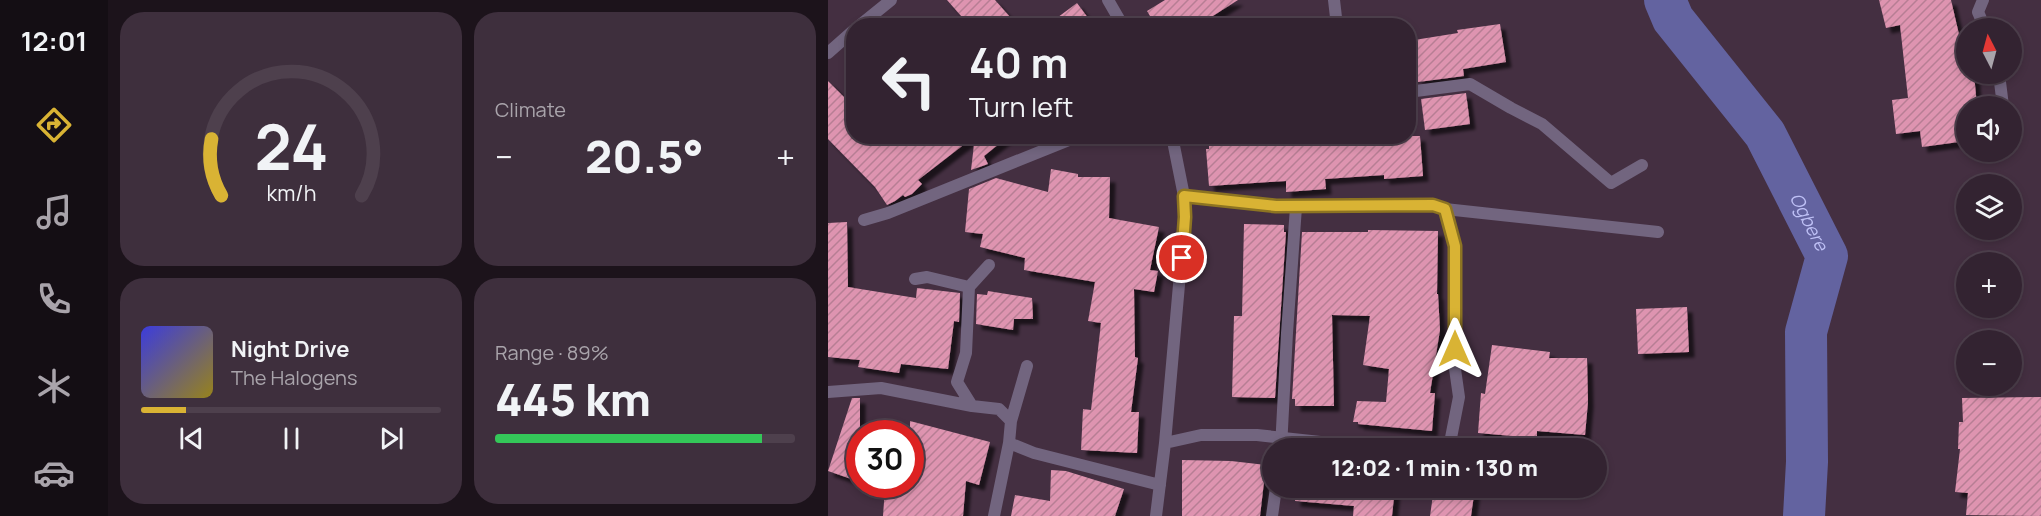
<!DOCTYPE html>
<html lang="en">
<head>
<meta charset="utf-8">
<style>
	body { margin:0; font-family:Manrope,sans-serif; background:#3e2f3d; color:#f1f3f6; height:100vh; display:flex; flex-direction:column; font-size:22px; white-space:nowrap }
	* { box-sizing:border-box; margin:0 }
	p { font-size:20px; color:#a9a4ab }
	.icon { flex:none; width:33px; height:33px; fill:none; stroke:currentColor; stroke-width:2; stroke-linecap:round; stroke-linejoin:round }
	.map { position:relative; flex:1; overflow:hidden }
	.sheet { display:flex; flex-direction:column; gap:12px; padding:12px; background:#1c131b; width:720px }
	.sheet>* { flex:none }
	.guide { position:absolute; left:18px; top:18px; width:570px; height:126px; border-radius:24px; box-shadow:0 3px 9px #0003,0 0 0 2px #4e404d; background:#332331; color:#f1f3f6; overflow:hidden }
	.needle { width:39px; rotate:354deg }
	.controls { position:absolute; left:1128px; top:18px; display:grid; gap:12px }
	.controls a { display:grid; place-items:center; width:66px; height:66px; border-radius:50%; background:#332331; box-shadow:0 3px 9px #0003,0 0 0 2px #4e404d; font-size:30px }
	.speed { position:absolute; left:18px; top:420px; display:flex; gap:12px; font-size:30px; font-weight:700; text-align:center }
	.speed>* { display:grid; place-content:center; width:78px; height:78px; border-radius:50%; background:#332331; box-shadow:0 3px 9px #0003,0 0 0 2px #4e404d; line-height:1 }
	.speed .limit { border:9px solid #d22; background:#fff; color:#111 }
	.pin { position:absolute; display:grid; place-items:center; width:51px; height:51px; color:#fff; margin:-26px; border:3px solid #fff; border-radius:50%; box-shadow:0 2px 6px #0007 }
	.me { position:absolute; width:66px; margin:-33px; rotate:0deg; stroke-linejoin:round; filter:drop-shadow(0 0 4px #0008) }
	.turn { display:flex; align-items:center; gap:21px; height:126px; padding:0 24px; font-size:27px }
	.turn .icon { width:78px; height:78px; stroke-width:2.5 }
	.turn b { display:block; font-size:42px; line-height:51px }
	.big { font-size:45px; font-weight:800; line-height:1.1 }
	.sheet .tile { flex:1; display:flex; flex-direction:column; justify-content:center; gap:9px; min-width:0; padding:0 21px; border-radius:24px; background:#3e2f3d }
	.sheet .dial { align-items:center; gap:0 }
	.dial svg { height:156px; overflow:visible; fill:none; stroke:#4e404d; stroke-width:7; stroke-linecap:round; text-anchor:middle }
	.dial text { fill:#f1f3f6; stroke:none }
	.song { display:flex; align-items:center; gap:18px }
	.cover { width:72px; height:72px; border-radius:9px; background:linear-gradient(135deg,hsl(240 70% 55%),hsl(50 70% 35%)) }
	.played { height:6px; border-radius:3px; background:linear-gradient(90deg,#d9b334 15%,#4e404d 15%) }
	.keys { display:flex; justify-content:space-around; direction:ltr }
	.heat { display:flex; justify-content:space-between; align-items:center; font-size:33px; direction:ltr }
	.charge { height:9px; border-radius:4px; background:linear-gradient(90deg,#34c759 89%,#4e404d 0) }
	.sheet .tiles { flex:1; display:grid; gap:12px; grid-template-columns:repeat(2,1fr) }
	.trip { position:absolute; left:434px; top:438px; width:345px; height:60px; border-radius:30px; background:#332331; box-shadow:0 3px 9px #0003,0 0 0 2px #4e404d; font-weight:800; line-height:60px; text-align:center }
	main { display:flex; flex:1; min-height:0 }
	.menu { display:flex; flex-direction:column; width:108px; justify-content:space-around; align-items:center; background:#140e14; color:#a9a4ab }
	.menu .icon { width:42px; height:42px }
	.menu .on { color:#d9b334 }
	.menu b { font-size:27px; color:#f1f3f6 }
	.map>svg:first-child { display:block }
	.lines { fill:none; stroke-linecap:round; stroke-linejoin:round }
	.river { stroke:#6363a0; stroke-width:42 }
	.building { fill:url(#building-hatch); filter:url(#shadow) }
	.minor { stroke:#72657f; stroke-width:12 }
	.route-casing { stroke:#8d7422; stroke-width:15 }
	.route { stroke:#d9b334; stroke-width:10 }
	.labels { text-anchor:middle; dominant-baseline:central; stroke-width:6; stroke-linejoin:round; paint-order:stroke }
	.water-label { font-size:18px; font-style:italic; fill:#bec0f5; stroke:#251b23 }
</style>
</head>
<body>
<main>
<nav class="menu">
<b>12:01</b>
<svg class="icon on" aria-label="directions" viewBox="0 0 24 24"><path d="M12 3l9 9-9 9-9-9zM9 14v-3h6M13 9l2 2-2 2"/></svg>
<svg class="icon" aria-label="music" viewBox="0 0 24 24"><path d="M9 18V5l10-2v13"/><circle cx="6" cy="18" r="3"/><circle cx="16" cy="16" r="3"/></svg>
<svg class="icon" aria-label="phone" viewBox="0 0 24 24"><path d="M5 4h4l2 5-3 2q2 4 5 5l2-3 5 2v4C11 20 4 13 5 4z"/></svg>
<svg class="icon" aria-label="climate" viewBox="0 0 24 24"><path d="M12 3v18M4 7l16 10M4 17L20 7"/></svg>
<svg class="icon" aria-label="car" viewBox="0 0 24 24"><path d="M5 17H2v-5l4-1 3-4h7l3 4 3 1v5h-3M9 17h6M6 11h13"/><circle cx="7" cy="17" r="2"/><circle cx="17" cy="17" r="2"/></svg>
</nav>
<section class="sheet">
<div class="tiles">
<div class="tile dial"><svg viewBox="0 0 100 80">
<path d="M14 69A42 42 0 1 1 86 69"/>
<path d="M14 69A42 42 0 0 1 9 40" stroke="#d9b334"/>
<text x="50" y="56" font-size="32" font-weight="700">24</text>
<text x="50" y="72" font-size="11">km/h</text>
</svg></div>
<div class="tile"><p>Climate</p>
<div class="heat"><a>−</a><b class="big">20.5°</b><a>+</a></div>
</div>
<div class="tile">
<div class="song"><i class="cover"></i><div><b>Night Drive</b><p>The Halogens</p></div></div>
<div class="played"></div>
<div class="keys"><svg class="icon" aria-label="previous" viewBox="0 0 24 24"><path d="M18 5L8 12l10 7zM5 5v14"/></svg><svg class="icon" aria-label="pause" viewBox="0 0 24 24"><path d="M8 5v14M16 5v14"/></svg><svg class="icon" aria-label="next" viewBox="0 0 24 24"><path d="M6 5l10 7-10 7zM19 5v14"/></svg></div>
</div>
<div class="tile"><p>Range · 89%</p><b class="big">445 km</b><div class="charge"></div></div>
</div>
</section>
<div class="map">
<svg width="1213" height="516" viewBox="0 0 1213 516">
	<defs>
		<pattern id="building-hatch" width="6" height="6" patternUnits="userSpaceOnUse" patternTransform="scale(1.5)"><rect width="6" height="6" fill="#de94b0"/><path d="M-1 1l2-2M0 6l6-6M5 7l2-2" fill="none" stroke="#b77e94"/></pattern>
		<filter id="shadow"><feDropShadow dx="5.5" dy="5.5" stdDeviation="1.5" flood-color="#0009"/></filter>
	</defs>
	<rect width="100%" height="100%" fill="#442f41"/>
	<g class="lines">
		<!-- river -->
		<path class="river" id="s1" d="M 837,0 L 845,19 L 937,134 L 999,256 L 978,332 L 979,462 L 976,516"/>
	</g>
	<!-- building -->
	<path class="building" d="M 119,0 L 167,0 L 190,26 L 142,26 Z
		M 337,0 L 410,0 L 369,26 L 328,26 L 319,11 Z
		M 1051,0 L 1123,0 L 1133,43 L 1138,42 L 1138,74 L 1146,74 L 1149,106 L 1138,106 L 1138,141 L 1094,147 L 1092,131 L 1068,134 L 1064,100 L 1080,98 L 1072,25 L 1058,28 Z
		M 249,3 L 266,26 L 218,26 Z
		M 672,24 L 678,62 L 635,69 L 636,76 L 590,82 L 589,75 L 580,76 L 580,41 L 630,33 L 629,30 Z
		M 0,81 L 26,107 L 26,136 L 147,136 L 90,180 L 94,184 L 84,194 L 77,197 L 75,195 L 67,201 L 59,205 L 47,187 L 0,139 Z
		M 638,93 L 642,124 L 597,130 L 593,99 Z
		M 147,136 L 181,136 L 156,156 L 160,164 L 143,170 Z
		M 381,136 L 592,136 L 595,176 L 556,179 L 556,175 L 497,179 L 498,189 L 458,192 L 458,181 L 381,186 L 378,149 L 381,149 Z
		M 223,169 L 250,174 L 250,177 L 282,177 L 281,218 L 331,227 L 322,270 L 330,271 L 326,292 L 306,289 L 307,357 L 310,358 L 303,412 L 311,412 L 309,453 L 253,450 L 255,409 L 263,410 L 273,323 L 260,321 L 267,282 L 196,270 L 197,258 L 152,247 L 155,234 L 137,232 L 141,189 L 168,178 L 220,192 Z
		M 19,222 L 20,287 L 88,298 L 89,288 L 132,293 L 131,322 L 126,321 L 120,369 L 73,364 L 71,373 L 30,367 L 32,360 L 0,357 L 0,223 Z
		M 416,224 L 456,225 L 456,232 L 458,232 L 447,398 L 404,397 L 406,316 L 414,316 Z
		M 540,230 L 610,231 L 609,294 L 610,294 L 612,330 L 602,393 L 607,393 L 604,431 L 530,424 L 530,422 L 525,422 L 529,401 L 558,402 L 561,369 L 535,365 L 542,316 L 504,315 L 506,406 L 467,406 L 467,399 L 464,399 L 474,232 L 540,232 Z
		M 160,291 L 204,298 L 205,319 L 186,319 L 185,330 L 148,324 L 149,294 L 159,295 Z
		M 859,307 L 861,352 L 810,354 L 808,309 Z
		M 664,345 L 722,352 L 721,358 L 759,358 L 760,402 L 757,435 L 709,431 L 709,438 L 650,433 L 653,393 L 657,394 Z
		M 1213,397 L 1213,516 L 1138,515 L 1140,493 L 1127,492 L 1132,449 L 1130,449 L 1131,422 L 1135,422 L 1134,398 Z
		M 24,398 L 32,398 L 32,482 L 0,471 Z
		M 82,421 L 162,442 L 151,485 L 138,481 L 135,516 L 55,516 L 57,488 L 82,490 Z
		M 354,460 L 403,461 L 438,465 L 432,516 L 354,516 Z
		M 223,470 L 238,471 L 296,489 L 287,516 L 183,516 L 187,495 L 222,501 Z
		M 468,488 L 567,488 L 564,516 L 525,516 L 526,506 L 467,501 Z
		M 606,488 L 647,488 L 643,516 L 602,516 Z"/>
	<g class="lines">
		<!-- minor -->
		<path class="minor" d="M 280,0 L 295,26
			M 506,0 L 509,26
			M 1155,0 L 1150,12 L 1157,28
			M 31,26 L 63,0
			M 0,53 L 26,30
			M 1171,74 L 1175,106
			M 580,92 L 642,84 L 683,108 L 714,124 L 783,183 L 814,165
			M 356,196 L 448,206 L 605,205 L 617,209 L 830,232
			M 617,209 L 627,246 L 627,369 L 631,397 L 621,448
			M 36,220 L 60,213 L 251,136
			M 87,279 L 99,277 L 141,287
			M 0,392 L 53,388 L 144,406 L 171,409 L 183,421
			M 144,406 L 129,382 L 138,353 L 141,287 L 161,265
			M 181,443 L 206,453 L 332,485
			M 337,443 L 373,435 L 429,435 L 548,448
			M 453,448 L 459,333 L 468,207
			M 166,516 L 181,443 L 183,421 L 199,366
			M 328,516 L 337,443 L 357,217 L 356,196 L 344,136
			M 444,516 L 448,488"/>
	</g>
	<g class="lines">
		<!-- route casing -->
		<g class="route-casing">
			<path id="route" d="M 354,258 L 357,217 L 356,196 L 448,206 L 605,205 L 617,209 L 627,246 L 627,349"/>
		</g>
		<!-- route -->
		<use href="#route" class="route"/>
	</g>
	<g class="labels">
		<!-- water labels -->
		<g class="water-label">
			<text stroke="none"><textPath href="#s1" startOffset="266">Ogbere</textPath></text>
		</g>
	</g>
</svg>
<div class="controls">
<a><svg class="needle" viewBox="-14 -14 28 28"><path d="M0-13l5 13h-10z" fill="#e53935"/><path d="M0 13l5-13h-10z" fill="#a9a4ab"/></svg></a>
<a><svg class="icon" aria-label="sound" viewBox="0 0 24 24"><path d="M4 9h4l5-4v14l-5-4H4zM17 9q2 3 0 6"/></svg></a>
<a><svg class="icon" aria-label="layers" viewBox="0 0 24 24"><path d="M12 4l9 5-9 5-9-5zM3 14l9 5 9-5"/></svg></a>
<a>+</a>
<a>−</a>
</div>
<div class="speed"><div class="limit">30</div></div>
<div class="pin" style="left:354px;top:258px;background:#d93025"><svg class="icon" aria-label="arrive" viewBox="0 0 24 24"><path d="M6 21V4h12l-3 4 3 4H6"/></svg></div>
<svg class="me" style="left:627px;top:349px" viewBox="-20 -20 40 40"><path d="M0-17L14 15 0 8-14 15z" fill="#d9b334" stroke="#fff" stroke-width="4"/></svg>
<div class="trip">12:02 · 1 min · 130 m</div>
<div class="guide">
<div class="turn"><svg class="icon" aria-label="left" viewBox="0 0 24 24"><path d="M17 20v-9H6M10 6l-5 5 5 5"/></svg><div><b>40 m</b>Turn left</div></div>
</div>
</div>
</main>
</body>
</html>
